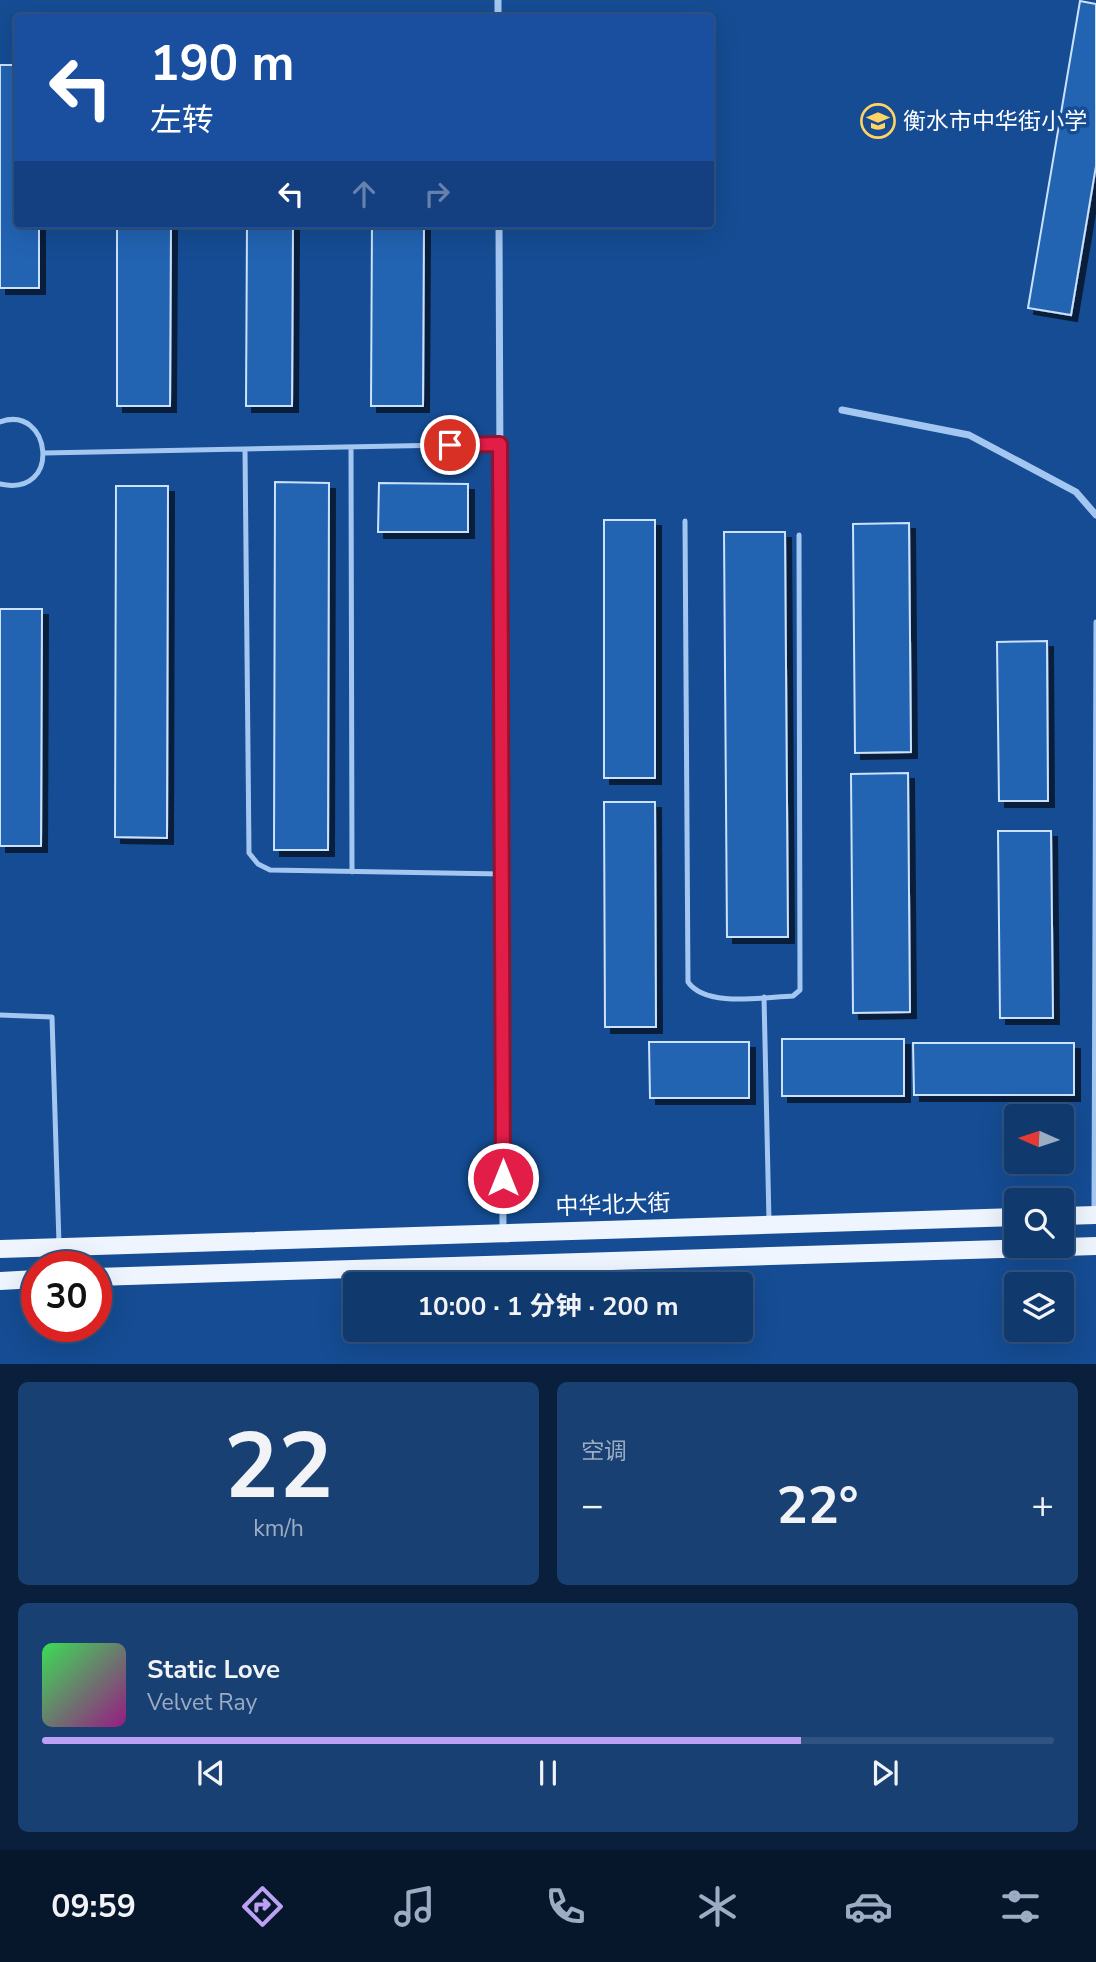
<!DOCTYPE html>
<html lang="zh">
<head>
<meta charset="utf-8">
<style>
	body { margin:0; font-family:"Nunito Sans","Noto Sans SC",sans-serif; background:#194073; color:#f1f3f6; height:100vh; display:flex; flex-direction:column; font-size:26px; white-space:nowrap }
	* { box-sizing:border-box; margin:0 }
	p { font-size:23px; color:#9cacc2 }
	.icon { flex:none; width:38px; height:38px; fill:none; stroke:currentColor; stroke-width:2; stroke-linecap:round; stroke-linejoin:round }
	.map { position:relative; height:1364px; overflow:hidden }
	.panel { display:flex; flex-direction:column; gap:18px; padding:18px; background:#091f3c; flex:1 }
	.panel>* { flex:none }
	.guide { position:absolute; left:14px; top:14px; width:700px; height:214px; border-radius:7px; box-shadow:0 7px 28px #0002,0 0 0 2px #305381; background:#1a4fa0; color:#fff; overflow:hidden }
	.needle { width:46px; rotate:273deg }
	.controls { position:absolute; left:1004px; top:1104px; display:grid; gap:14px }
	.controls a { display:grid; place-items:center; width:70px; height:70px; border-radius:7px; background:#10396e; box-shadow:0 7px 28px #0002,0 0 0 2px #305381; font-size:35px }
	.speed { position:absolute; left:21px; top:1251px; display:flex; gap:14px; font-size:35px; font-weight:700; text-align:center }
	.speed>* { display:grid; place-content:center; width:91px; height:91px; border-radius:50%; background:#10396e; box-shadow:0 7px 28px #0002,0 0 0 2px #305381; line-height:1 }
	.speed .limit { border:10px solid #d22; background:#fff; color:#111 }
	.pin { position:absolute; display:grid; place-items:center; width:60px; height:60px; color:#fff; margin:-30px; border:4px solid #fff; border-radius:50%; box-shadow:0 2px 7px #0007 }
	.me { position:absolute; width:77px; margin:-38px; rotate:0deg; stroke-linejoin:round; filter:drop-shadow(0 0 5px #0008) }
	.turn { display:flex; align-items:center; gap:24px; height:147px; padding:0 21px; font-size:32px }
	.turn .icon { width:91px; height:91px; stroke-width:2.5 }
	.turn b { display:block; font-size:49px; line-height:60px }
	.lanes { display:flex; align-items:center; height:66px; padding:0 21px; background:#0003; justify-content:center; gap:35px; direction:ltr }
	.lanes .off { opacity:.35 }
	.big { font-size:52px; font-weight:700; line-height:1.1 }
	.panel .card { flex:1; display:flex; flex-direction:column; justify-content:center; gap:10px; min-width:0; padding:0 24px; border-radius:10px; background:#194073 }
	.panel .dial { align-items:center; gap:0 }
	.dial b { font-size:91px; line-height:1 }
	.song { display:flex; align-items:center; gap:21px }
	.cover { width:84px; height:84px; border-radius:10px; background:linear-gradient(135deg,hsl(130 70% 55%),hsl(310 70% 35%)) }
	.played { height:7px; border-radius:4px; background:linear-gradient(90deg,#bca0f2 75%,#305381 75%) }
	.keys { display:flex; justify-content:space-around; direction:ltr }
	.heat { display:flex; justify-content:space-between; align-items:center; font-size:38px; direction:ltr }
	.panel .tiles { flex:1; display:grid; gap:18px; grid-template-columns:1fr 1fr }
	.card:last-child { grid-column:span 2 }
	.trip { position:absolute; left:343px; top:1272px; width:410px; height:70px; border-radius:7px; background:#10396e; box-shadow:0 7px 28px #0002,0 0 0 2px #305381; font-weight:700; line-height:70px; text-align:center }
	.dock { display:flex; height:112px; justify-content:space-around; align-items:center; background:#06172c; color:#9cacc2 }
	.dock .icon { width:49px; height:49px }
	.dock .on { color:#bca0f2 }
	.dock b { font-size:32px; color:#f1f3f6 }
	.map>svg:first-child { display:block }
	.building { fill:#2363b2; stroke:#cbe1fc; stroke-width:2; filter:url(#shadow) }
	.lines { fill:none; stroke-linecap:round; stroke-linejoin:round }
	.lane { stroke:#a4c7f1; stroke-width:5 }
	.street { stroke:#a4c7f1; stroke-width:7 }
	.primary { stroke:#eef5ff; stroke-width:18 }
	.route-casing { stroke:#92132f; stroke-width:18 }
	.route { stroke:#e11d48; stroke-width:12 }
	.labels { text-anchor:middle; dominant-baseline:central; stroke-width:7; stroke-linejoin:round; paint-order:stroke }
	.poi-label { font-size:23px; fill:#fff; stroke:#154c93; text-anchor:start }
	.street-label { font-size:23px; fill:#fff; stroke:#154c93 }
</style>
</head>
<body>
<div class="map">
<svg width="1096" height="1364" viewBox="0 0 1096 1364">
	<defs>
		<filter id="shadow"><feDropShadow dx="6" dy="6" stdDeviation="0" flood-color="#0009"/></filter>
	</defs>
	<rect width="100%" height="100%" fill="#154c93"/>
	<!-- building -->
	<path class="building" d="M 1080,1 L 1096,4 L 1096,166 L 1071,315 L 1028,308 Z
		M 0,65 L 18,65 L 18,224 L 39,224 L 39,288 L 0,288 Z
		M 117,224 L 171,224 L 170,406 L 117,406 Z
		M 247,224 L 293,224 L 292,406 L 246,406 Z
		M 372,224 L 424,224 L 423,406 L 371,406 Z
		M 275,482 L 329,483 L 328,850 L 274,850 Z
		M 379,483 L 468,484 L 468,532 L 378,532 Z
		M 116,486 L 168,486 L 167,838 L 115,837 Z
		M 604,520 L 655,520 L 655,778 L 604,778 Z
		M 909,523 L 911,752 L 855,753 L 853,524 Z
		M 724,532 L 785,532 L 788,937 L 727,937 Z
		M 0,609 L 42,609 L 41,846 L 0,846 Z
		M 1047,641 L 1048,801 L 999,801 L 997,642 Z
		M 908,773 L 910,1012 L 853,1013 L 851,774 Z
		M 604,802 L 655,802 L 656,1027 L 605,1027 Z
		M 998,831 L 1051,831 L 1053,1018 L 1000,1018 Z
		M 782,1039 L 904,1039 L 904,1096 L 782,1096 Z
		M 649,1042 L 749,1042 L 749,1098 L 650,1098 Z
		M 913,1043 L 1074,1043 L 1074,1095 L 914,1095 Z"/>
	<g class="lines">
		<!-- lane -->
		<path class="lane" d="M 0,422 C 51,403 63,498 0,484
			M 351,447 L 352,872
			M 245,449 L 249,853 L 258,864 L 270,870 L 502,874
			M 44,453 L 500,444
			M 685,521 L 688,982 C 706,1008 764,997 793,996 L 800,990 L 799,535
			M 764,997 L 769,1221
			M 0,1015 L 52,1017 L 59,1244
			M 1094,1212 L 1096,622"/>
		<!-- street -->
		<path class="street" d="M 498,0 L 498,18
			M 499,224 L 503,1232
			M 842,410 L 969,435 L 1076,492 L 1096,515"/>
		<!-- primary -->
		<path class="primary" d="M 1062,1216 L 1096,1215
			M 0,1249 L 1017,1217
			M 96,1277 L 1096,1246
			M 0,1281 L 37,1279"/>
	</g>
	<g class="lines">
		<!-- route casing -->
		<g class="route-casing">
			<path id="route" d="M 450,445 L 500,444 L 503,1178"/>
		</g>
		<!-- route -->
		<use href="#route" class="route"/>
	</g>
	<!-- icons -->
	<defs>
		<g id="school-ring" transform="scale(1.75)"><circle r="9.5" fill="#154c93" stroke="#ffd364" stroke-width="1.5"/><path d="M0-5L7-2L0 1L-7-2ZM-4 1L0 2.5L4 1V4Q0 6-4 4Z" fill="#ffd364"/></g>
	</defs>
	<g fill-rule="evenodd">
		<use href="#school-ring" x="878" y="121"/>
	</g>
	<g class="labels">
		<!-- poi labels -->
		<g class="poi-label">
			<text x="903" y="121">衡水市中华街小学</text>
		</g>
		<!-- street labels -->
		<g class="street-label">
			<text transform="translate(613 1205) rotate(-2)">中华北大街</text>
		</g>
	</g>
</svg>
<div class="controls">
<a><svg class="needle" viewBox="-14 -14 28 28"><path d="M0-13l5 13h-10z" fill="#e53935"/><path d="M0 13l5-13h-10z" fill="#9cacc2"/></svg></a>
<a><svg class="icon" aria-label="search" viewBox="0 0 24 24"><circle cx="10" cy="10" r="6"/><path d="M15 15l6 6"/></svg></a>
<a><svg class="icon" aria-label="layers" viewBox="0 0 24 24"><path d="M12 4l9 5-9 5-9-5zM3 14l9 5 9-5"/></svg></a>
</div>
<div class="speed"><div class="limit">30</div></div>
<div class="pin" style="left:450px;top:445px;background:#d93025"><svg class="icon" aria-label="arrive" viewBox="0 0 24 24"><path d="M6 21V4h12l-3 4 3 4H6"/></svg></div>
<svg class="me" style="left:503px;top:1178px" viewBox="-20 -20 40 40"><circle r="17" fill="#e11d48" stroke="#fff" stroke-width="3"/><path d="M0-11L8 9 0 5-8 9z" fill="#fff"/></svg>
<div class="trip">10:00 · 1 分钟 · 200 m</div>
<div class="guide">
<div class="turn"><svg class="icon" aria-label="left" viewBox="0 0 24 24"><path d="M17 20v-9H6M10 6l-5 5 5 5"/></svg><div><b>190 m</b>左转</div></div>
<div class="lanes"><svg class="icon" aria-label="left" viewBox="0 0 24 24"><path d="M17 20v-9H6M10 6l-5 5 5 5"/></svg><svg class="icon off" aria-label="ahead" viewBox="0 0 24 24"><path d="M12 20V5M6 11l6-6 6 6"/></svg><svg class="icon off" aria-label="right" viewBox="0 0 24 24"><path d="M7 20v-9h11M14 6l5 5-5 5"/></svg></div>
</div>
</div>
<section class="panel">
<div class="tiles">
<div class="card dial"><b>22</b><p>km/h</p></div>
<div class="card"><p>空调</p>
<div class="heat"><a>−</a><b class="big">22°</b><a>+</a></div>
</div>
<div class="card">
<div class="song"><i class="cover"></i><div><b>Static Love</b><p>Velvet Ray</p></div></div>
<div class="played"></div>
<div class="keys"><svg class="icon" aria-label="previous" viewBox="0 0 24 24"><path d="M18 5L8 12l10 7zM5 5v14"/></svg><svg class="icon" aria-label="pause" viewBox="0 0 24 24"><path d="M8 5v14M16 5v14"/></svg><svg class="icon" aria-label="next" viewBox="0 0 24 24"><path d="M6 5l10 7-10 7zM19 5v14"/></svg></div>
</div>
</div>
</section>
<nav class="dock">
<b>09:59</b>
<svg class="icon on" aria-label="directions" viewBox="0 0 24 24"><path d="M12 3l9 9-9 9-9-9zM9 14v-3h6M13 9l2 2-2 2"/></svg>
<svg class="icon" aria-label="music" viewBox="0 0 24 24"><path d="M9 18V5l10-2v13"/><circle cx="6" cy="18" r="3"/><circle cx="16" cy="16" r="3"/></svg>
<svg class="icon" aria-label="phone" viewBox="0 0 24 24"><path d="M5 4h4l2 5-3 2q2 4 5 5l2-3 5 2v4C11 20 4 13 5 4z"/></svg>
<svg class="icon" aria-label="climate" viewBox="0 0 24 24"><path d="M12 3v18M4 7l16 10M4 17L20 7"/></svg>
<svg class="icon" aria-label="car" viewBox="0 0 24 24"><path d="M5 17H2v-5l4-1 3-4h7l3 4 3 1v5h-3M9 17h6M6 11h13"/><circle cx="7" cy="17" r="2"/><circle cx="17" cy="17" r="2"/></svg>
<svg class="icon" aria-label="filters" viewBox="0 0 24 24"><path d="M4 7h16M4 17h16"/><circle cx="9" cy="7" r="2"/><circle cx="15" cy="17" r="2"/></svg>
</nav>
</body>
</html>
